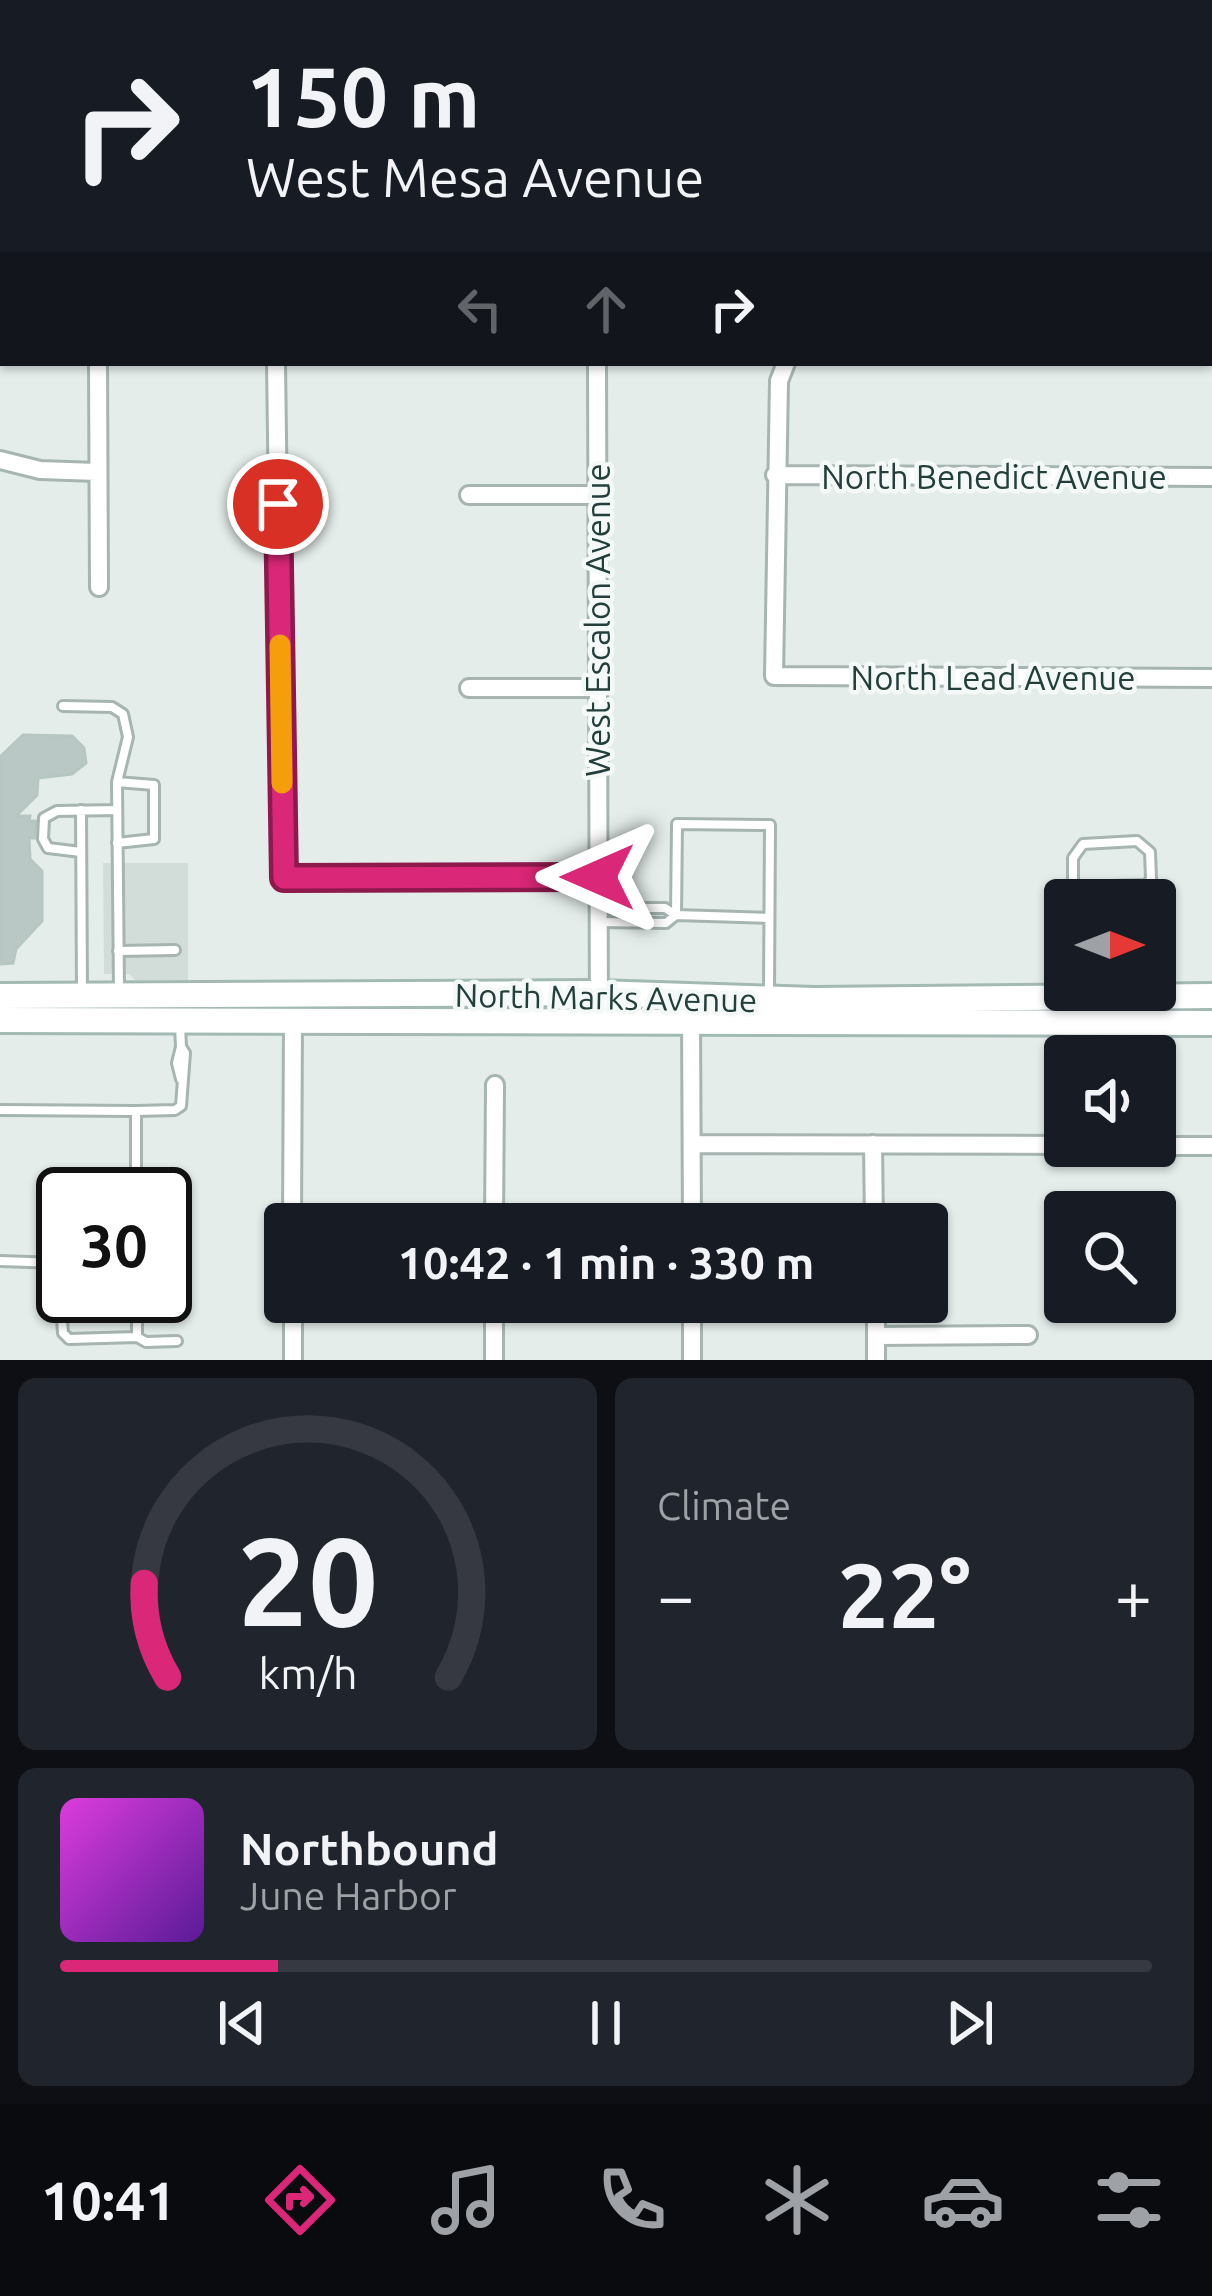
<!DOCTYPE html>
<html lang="en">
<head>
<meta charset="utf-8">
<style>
	body { margin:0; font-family:Ubuntu,sans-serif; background:#20242c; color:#f1f3f6; height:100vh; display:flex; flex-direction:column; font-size:45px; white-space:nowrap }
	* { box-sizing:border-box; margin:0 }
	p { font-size:39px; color:#9ea1a6 }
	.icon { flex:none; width:66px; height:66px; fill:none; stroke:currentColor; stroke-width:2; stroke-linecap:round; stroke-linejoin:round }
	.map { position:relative; height:1360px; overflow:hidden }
	.details { display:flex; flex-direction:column; gap:18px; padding:18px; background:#0d0f14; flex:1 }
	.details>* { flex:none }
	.top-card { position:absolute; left:0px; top:0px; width:1212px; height:366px; box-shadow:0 3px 9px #0004; background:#171b24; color:#f1f3f6; overflow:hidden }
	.needle { width:78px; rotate:90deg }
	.buttons { position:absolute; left:1044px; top:879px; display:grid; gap:24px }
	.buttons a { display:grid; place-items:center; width:132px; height:132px; border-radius:12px; background:#171b24; box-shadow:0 3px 9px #0004; font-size:60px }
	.speed { position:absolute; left:36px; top:1167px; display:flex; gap:24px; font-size:60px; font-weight:700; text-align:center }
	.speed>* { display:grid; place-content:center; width:156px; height:156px; border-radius:50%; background:#171b24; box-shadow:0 3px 9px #0004; line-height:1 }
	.speed .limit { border:6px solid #111; border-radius:18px; background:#fff; color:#111 }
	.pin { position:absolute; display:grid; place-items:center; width:102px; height:102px; color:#fff; margin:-51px; border:6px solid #fff; border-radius:50%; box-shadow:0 3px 12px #0007 }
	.me { position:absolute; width:132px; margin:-66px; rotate:270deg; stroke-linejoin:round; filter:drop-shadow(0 0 9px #0008) }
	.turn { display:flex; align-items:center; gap:42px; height:252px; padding:0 48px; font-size:54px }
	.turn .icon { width:156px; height:156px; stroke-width:2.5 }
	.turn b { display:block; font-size:84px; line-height:102px }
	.lanes { display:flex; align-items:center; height:114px; padding:0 48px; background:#0003; justify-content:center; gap:60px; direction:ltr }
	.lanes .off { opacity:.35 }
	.big { font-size:90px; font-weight:700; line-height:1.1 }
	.details .widget { flex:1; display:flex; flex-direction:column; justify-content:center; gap:18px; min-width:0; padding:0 42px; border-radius:18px; background:#20242c }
	.details .dial { align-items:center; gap:0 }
	.dial svg { height:312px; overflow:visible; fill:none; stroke:#363941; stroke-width:7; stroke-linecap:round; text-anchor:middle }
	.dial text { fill:#f1f3f6; stroke:none }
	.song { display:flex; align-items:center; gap:36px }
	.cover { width:144px; height:144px; border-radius:18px; background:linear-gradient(135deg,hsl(300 70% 55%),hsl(270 70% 35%)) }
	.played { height:12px; border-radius:6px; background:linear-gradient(90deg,#db2777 20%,#363941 20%) }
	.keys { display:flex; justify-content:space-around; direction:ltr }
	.heat { display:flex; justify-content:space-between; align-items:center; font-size:66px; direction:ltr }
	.details .tiles { flex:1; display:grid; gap:18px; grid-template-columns:1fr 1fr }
	.widget:last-child { grid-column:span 2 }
	.trip { position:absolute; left:264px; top:1203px; width:684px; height:120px; border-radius:12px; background:#171b24; box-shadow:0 3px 9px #0004; font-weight:700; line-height:120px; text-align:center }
	.tab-bar { display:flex; height:192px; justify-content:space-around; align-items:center; background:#090b0e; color:#9ea1a6 }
	.tab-bar .icon { width:84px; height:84px }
	.tab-bar .on { color:#db2777 }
	.tab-bar b { font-size:54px; color:#f1f3f6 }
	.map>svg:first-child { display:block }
	.built { fill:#d2ddd9 }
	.building { fill:#b9c8c4; stroke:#b6c7c2; stroke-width:3 }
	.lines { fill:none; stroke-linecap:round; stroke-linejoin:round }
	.service-casing { stroke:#a6b5b2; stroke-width:14 }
	.minor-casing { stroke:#a6b5b2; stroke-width:22 }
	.secondary-casing { stroke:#a2b9b4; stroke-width:30 }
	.service { stroke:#fff; stroke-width:8 }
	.minor { stroke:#fff; stroke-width:16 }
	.secondary { stroke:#fff; stroke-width:24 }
	.route-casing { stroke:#8e194d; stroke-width:30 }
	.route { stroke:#db2777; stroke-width:21 }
	.slow { stroke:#f59e0b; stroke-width:21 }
	.labels { text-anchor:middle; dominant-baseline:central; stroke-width:9; stroke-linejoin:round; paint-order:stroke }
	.street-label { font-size:33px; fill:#233f3b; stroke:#f4f9f8 }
</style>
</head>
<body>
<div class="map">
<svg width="1212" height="1360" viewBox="0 0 1212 1360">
	<rect width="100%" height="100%" fill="#e4edea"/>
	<!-- built -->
	<path class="built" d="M 103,863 L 188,863 L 188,980 L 135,980 L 129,974 L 104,974 Z"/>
	<!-- building -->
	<path class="building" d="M 23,735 L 72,736 L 84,748 L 86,763 L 72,774 L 38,778 L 37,795 L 16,816 L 30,816 L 29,821 L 36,821 L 35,838 L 29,838 L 30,859 L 42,871 L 42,921 L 16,949 L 13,963 L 0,964 L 0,757 Z"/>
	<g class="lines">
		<!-- service casing -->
		<g class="service-casing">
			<path id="service" d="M 63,706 L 112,707 L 123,714 L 128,737 L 117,782 L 119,989
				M 117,782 L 154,785 L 154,839 L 117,843
				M 81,810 L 82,994
				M 81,852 L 48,848 L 43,839 L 44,818 L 57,811 L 117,810
				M 1073,900 L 1073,858 L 1083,844 L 1137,841 L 1150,852 L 1151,879 L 1147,885 L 1074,887
				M 598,908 L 665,908 L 676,915 L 666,923 L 599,922
				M 769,918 L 676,915 L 677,824 L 770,825 L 769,991
				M 118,951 L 175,950
				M 181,1047 L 177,1063 L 181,1079
				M 0,1110 L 136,1111 L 136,1194
				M 136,1111 L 175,1110 L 181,1106 L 185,1053 L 181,1047 L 180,1025
				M 0,1261 L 58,1263 L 63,1333 L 69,1339 L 137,1337 L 137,1296
				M 137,1337 L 146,1342 L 177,1341"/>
		</g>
		<!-- minor casing -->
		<g class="minor-casing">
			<path id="minor" d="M 578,0 L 578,3
				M 1208,0 L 1208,3
				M 825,3 L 825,0
				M 1021,3 L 1021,0
				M 1209,77 L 1209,88
				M 0,84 L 3,85
				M 0,253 L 3,248
				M 1209,285 L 1212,285
				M 98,363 L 99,587
				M 276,363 L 283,878 L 598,877
				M 597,363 L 599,1020
				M 786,363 L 779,381 L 774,676 L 1212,678
				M 0,460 L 40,470 L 97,472
				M 775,475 L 1212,477
				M 469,495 L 598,495
				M 469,688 L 597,688
				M 691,1015 L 692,1224
				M 692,1144 L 1065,1145
				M 873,1144 L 874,1224
				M 1153,1146 L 1212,1146
				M 292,1224 L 293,1022
				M 494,1224 L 495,1085
				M 293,1302 L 293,1360
				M 692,1302 L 692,1360
				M 876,1302 L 876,1360
				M 876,1336 L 1028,1335
				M 494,1360 L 494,1302"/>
		</g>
		<!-- secondary casing -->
		<g class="secondary-casing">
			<path id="secondary" d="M 0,996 L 597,993 L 814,1000 L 1212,996
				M 0,1020 L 1212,1023"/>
		</g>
		<!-- service -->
		<use href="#service" class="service"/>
		<!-- minor -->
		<use href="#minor" class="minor"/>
		<!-- secondary -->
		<use href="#secondary" class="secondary"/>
	</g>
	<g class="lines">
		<!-- route casing -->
		<g class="route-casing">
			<path id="route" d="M 278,504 L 284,878 L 598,877"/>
		</g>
		<!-- route -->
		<use href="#route" class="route"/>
		<!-- slow -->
		<path class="slow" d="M 280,645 L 282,783"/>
	</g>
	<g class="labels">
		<!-- street labels -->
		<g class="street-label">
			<text x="994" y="476">North Benedict Avenue</text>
			<text transform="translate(597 620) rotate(-90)">West Escalon Avenue</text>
			<text x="993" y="677">North Lead Avenue</text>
			<text transform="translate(606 997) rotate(1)">North Marks Avenue</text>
		</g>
	</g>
</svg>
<div class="buttons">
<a><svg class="needle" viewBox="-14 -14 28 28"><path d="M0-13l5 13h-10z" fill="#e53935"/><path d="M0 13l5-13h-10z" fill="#9ea1a6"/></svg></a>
<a><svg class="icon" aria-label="sound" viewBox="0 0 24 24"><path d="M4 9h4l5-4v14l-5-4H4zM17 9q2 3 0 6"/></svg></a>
<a><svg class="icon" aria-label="search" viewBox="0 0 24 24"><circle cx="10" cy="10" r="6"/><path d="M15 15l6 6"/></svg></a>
</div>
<div class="speed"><div class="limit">30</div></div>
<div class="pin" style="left:278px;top:504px;background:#d93025"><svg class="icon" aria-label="arrive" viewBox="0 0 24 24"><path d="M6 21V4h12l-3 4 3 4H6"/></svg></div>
<svg class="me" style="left:598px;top:877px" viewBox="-20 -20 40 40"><path d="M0-17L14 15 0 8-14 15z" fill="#db2777" stroke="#fff" stroke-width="4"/></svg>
<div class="trip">10:42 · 1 min · 330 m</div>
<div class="top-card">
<div class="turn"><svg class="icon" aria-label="right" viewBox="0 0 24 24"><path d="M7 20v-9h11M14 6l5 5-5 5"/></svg><div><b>150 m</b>West Mesa Avenue</div></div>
<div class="lanes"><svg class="icon off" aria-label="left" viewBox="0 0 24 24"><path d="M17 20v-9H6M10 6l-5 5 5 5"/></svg><svg class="icon off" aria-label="ahead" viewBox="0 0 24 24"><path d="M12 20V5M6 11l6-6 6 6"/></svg><svg class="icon" aria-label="right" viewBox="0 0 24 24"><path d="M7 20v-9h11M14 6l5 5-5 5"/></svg></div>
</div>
</div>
<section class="details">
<div class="tiles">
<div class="widget dial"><svg viewBox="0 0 100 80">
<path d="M14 69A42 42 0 1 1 86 69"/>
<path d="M14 69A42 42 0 0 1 8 45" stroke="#db2777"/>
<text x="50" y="56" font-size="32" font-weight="700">20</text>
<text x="50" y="72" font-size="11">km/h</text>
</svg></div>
<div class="widget"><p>Climate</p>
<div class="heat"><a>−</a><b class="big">22°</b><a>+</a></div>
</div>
<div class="widget">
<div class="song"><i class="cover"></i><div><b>Northbound</b><p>June Harbor</p></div></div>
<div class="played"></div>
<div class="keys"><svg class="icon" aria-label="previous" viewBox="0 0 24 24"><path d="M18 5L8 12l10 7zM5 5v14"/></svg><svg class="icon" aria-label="pause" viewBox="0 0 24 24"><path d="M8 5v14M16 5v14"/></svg><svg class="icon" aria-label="next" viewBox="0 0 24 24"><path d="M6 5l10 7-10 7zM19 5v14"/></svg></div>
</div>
</div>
</section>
<nav class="tab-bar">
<b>10:41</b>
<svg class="icon on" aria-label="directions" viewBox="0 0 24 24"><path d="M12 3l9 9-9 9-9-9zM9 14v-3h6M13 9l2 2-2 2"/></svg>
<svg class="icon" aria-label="music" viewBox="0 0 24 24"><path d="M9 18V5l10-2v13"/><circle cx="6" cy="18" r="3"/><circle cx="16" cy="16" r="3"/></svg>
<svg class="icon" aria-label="phone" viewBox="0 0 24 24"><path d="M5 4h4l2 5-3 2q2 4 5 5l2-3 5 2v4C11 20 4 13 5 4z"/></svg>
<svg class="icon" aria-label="climate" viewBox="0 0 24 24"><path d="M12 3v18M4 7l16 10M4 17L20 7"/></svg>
<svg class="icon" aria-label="car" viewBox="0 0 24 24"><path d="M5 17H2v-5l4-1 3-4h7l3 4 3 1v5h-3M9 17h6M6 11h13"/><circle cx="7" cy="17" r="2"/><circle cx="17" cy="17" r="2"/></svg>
<svg class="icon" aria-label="filters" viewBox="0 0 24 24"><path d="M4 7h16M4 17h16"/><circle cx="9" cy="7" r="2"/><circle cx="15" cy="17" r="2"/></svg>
</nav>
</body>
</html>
